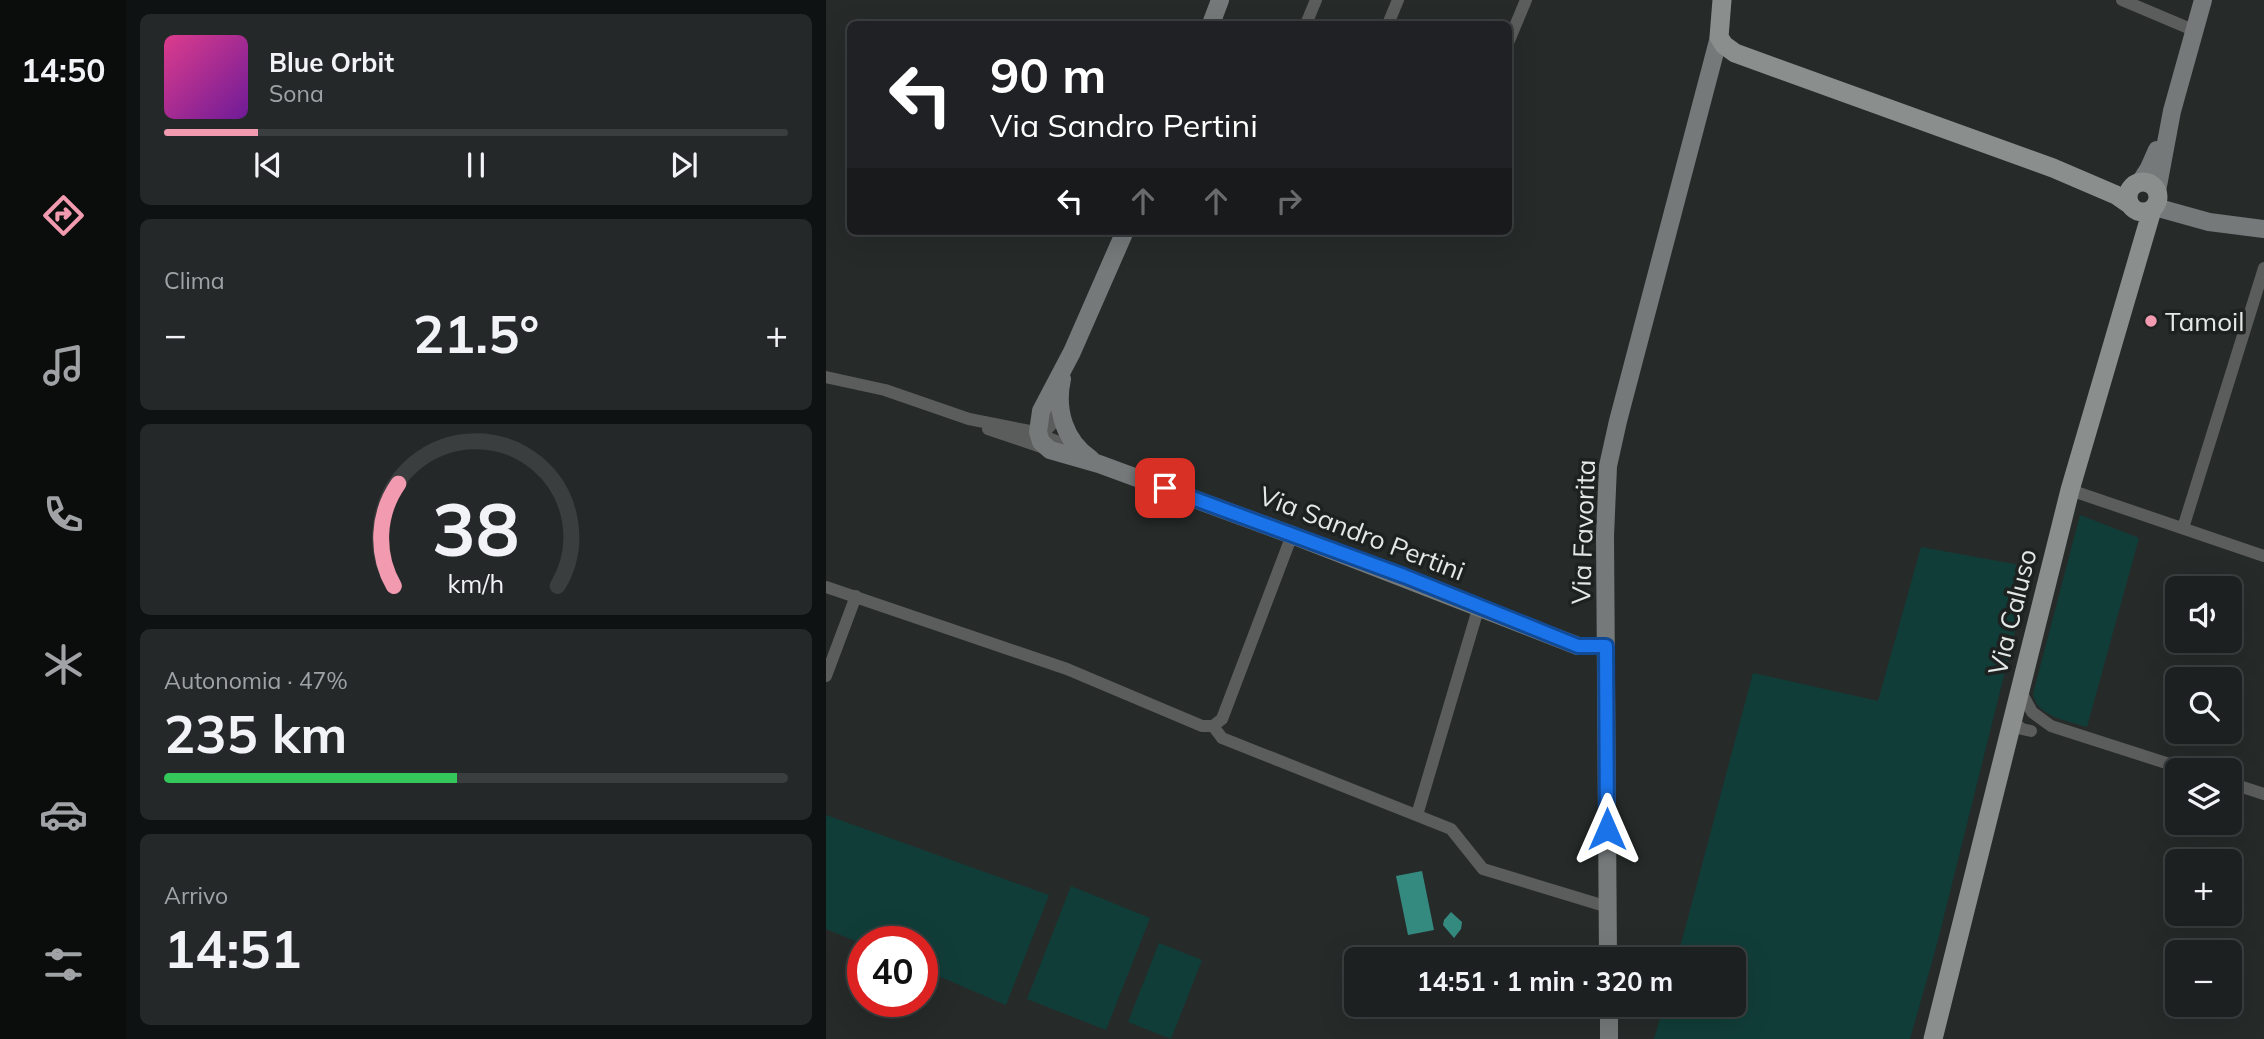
<!DOCTYPE html>
<html lang="it">
<head>
<meta charset="utf-8">
<style>
	body { margin:0; font-family:Mulish,sans-serif; background:#252829; color:#f1f3f6; height:100vh; display:flex; flex-direction:column; font-size:26px; white-space:nowrap }
	* { box-sizing:border-box; margin:0 }
	p { font-size:23px; color:#a0a3a5 }
	.icon { flex:none; width:38px; height:38px; fill:none; stroke:currentColor; stroke-width:2; stroke-linecap:round; stroke-linejoin:round }
	.map { position:relative; flex:1; overflow:hidden }
	.sheet { display:flex; flex-direction:column; gap:14px; padding:14px; background:#0f1212; width:700px }
	.sheet>* { flex:none }
	.guide { position:absolute; left:21px; top:21px; width:665px; height:214px; border-radius:10px; box-shadow:0 7px 28px #0002,0 0 0 2px #3a3e3e; background:#202124; color:#fff; overflow:hidden }
	.tools { position:absolute; left:1339px; top:576px; display:grid; gap:14px }
	.tools a { display:grid; place-items:center; width:77px; height:77px; border-radius:10px; background:#1c2020; box-shadow:0 7px 28px #0002,0 0 0 2px #3a3e3e; font-size:35px }
	.speed { position:absolute; left:21px; top:926px; display:flex; gap:14px; font-size:35px; font-weight:700; text-align:center }
	.speed>* { display:grid; place-content:center; width:91px; height:91px; border-radius:50%; background:#1c2020; box-shadow:0 7px 28px #0002,0 0 0 2px #3a3e3e; line-height:1 }
	.speed .limit { border:10px solid #d22; background:#fff; color:#111 }
	.pin { position:absolute; display:grid; place-items:center; width:60px; height:60px; color:#fff; margin:-30px; border-radius:14px; box-shadow:0 4px 10px #0006 }
	.me { position:absolute; width:77px; margin:-38px; rotate:0deg; stroke-linejoin:round; filter:drop-shadow(0 0 5px #0008) }
	.turn { display:flex; align-items:center; gap:24px; height:147px; padding:0 28px; font-size:32px }
	.turn .icon { width:91px; height:91px; stroke-width:2.5 }
	.turn b { display:block; font-size:49px; line-height:60px }
	.lanes { display:flex; align-items:center; height:66px; padding:0 28px; background:#0003; justify-content:center; gap:35px; direction:ltr }
	.lanes .off { opacity:.35 }
	.big { font-size:52px; font-weight:700; line-height:1.1 }
	.sheet .tile { flex:1; display:flex; flex-direction:column; justify-content:center; gap:10px; min-width:0; padding:0 24px; border-radius:10px; background:#252829 }
	.sheet .dial { align-items:center; gap:0 }
	.dial svg { height:182px; overflow:visible; fill:none; stroke:#3a3e3e; stroke-width:7; stroke-linecap:round; text-anchor:middle }
	.dial text { fill:#f1f3f6; stroke:none }
	.song { display:flex; align-items:center; gap:21px }
	.cover { width:84px; height:84px; border-radius:10px; background:linear-gradient(135deg,hsl(330 70% 55%),hsl(280 70% 35%)) }
	.played { height:7px; border-radius:4px; background:linear-gradient(90deg,#f29aaf 15%,#3a3e3e 15%) }
	.keys { display:flex; justify-content:space-around; direction:ltr }
	.heat { display:flex; justify-content:space-between; align-items:center; font-size:38px; direction:ltr }
	.charge { height:10px; border-radius:5px; background:linear-gradient(90deg,#34c759 47%,#3a3e3e 0) }
	.trip { position:absolute; left:518px; top:947px; width:402px; height:70px; border-radius:10px; background:#1c2020; box-shadow:0 7px 28px #0002,0 0 0 2px #3a3e3e; font-weight:700; line-height:70px; text-align:center }
	main { display:flex; flex:1; min-height:0 }
	.tab-bar { display:flex; flex-direction:column; width:126px; justify-content:space-around; align-items:center; background:#0b0d0d; color:#a0a3a5 }
	.tab-bar .icon { width:49px; height:49px }
	.tab-bar .current { color:#f29aaf }
	.tab-bar b { font-size:32px; color:#f1f3f6 }
	.map>svg:first-child { display:block }
	.green { fill:#113d38 }
	.water { fill:#358a80 }
	.lines { fill:none; stroke-linecap:round; stroke-linejoin:round }
	.street { stroke:#5b5d5d; stroke-width:12 }
	.secondary { stroke:#757979; stroke-width:18 }
	.primary { stroke:#8a8f8e; stroke-width:19 }
	.route-casing { stroke:#114b97; stroke-width:18 }
	.route { stroke:#1a73e8; stroke-width:12 }
	.poi-dot { fill:#f29aaf; stroke:#1d2221; stroke-width:2.5 }
	.labels { text-anchor:middle; dominant-baseline:central; stroke-width:7; stroke-linejoin:round; paint-order:stroke }
	.poi-label { font-size:26px; fill:#e4e8e7; stroke:#1d2221; text-anchor:start }
	.street-label { font-size:26px; fill:#e4e8e7; stroke:#1d2221 }
</style>
</head>
<body>
<main>
<nav class="tab-bar">
<b>14:50</b>
<svg class="icon current" aria-label="directions" viewBox="0 0 24 24"><path d="M12 3l9 9-9 9-9-9zM9 14v-3h6M13 9l2 2-2 2"/></svg>
<svg class="icon" aria-label="music" viewBox="0 0 24 24"><path d="M9 18V5l10-2v13"/><circle cx="6" cy="18" r="3"/><circle cx="16" cy="16" r="3"/></svg>
<svg class="icon" aria-label="phone" viewBox="0 0 24 24"><path d="M5 4h4l2 5-3 2q2 4 5 5l2-3 5 2v4C11 20 4 13 5 4z"/></svg>
<svg class="icon" aria-label="climate" viewBox="0 0 24 24"><path d="M12 3v18M4 7l16 10M4 17L20 7"/></svg>
<svg class="icon" aria-label="car" viewBox="0 0 24 24"><path d="M5 17H2v-5l4-1 3-4h7l3 4 3 1v5h-3M9 17h6M6 11h13"/><circle cx="7" cy="17" r="2"/><circle cx="17" cy="17" r="2"/></svg>
<svg class="icon" aria-label="filters" viewBox="0 0 24 24"><path d="M4 7h16M4 17h16"/><circle cx="9" cy="7" r="2"/><circle cx="15" cy="17" r="2"/></svg>
</nav>
<section class="sheet">
<div class="tile">
<div class="song"><i class="cover"></i><div><b>Blue Orbit</b><p>Sona</p></div></div>
<div class="played"></div>
<div class="keys"><svg class="icon" aria-label="previous" viewBox="0 0 24 24"><path d="M18 5L8 12l10 7zM5 5v14"/></svg><svg class="icon" aria-label="pause" viewBox="0 0 24 24"><path d="M8 5v14M16 5v14"/></svg><svg class="icon" aria-label="next" viewBox="0 0 24 24"><path d="M6 5l10 7-10 7zM19 5v14"/></svg></div>
</div>
<div class="tile"><p>Clima</p>
<div class="heat"><a>−</a><b class="big">21.5°</b><a>+</a></div>
</div>
<div class="tile dial"><svg viewBox="0 0 100 80">
<path d="M14 69A42 42 0 1 1 86 69"/>
<path d="M14 69A42 42 0 0 1 16 24" stroke="#f29aaf"/>
<text x="50" y="56" font-size="32" font-weight="700">38</text>
<text x="50" y="72" font-size="11">km/h</text>
</svg></div>
<div class="tile"><p>Autonomia · 47%</p><b class="big">235 km</b><div class="charge"></div></div>
<div class="tile"><p>Arrivo</p><b class="big">14:51</b></div>
</section>
<div class="map">
<svg width="1438" height="1039" viewBox="0 0 1438 1039">
	<rect width="100%" height="100%" fill="#262b2a"/>
	<!-- green -->
	<path class="green" d="M 1254,515 L 1313,538 L 1261,727 C 1243,721 1211,717 1207,694 Z
		M 1095,547 L 1205,567 L 1111,944 L 1084,1039 L 828,1039 L 838,1005 L 908,1004 L 908,959 L 851,959 L 927,673 L 1052,701 Z
		M 0,815 L 223,895 L 180,1005 L 96,969 L 96,942 L 37,942 L 37,944 L 0,929 Z
		M 245,886 L 324,918 L 280,1030 L 201,999 Z
		M 333,943 L 376,960 L 345,1039 L 302,1022 Z"/>
	<!-- water -->
	<path class="water" d="M 596,871 L 608,930 L 582,935 L 570,876 Z
		M 625,912 L 636,922 L 635,929 L 628,938 L 617,925 L 618,920 Z"/>
	<g class="lines">
		<!-- street -->
		<path class="street" d="M 1296,0 L 1367,30
			M 480,24 L 490,0
			M 562,24 L 572,0
			M 682,43 L 700,0
			M 0,377 L 59,390 L 143,419 L 204,431 L 252,449
			M 162,429 L 221,449
			M 213,438 L 226,424 L 233,403
			M 1244,490 L 1438,556
			M 1357,528 L 1438,268
			M 0,587 L 241,669 L 376,726 L 387,726 L 396,738 L 625,829 L 657,869 L 782,907
			M 0,676 L 30,596
			M 1194,690 L 1206,712 L 1225,726 L 1362,770
			M 1190,720 L 1186,721 L 1196,729 L 1205,731
			M 387,726 L 396,719 L 466,535
			M 1404,783 L 1438,794
			M 591,815 L 653,606"/>
		<!-- secondary -->
		<path class="secondary" d="M 385,24 L 394,0
			M 1314,182 L 1323,168 L 1331,150
			M 1331,191 L 1346,111 L 1377,0
			M 1329,207 L 1383,222 L 1438,229
			M 299,231 L 246,352 L 215,411 L 212,432 L 215,442 L 224,450 L 273,464 L 466,535 L 752,646 L 780,646
			M 236,379 C 229,410 239,442 265,459
			M 782,959 L 779,536 L 782,466 L 792,421 L 893,37
			M 783,1004 L 783,1039"/>
		<!-- primary -->
		<path class="primary" d="M 896,0 L 893,37 L 898,45 L 909,53 L 1227,168 L 1290,195 L 1303,204
			M1302 197a15 15 0 1 1 30 0a15 15 0 1 1-30 0Z
			M 1107,1039 L 1244,490 L 1326,210"/>
	</g>
	<g class="lines">
		<!-- route casing -->
		<g class="route-casing">
			<path id="route" d="M 339,488 L 578,576 L 752,646 L 780,646 L 781,829"/>
		</g>
		<!-- route -->
		<use href="#route" class="route"/>
	</g>
	<!-- markers -->
	<circle class="poi-dot" cx="1325" cy="321" r="7"/>
	<g class="labels">
		<!-- poi labels -->
		<g class="poi-label">
			<text x="1339" y="321">Tamoil</text>
		</g>
		<!-- street labels -->
		<g class="street-label">
			<text transform="translate(757 532) rotate(-88)">Via Favorita</text>
			<text transform="translate(536 533) rotate(21)">Via Sandro Pertini</text>
			<text transform="translate(1186 612) rotate(-76)">Via Caluso</text>
		</g>
	</g>
</svg>
<div class="tools">
<a><svg class="icon" aria-label="sound" viewBox="0 0 24 24"><path d="M4 9h4l5-4v14l-5-4H4zM17 9q2 3 0 6"/></svg></a>
<a><svg class="icon" aria-label="search" viewBox="0 0 24 24"><circle cx="10" cy="10" r="6"/><path d="M15 15l6 6"/></svg></a>
<a><svg class="icon" aria-label="layers" viewBox="0 0 24 24"><path d="M12 4l9 5-9 5-9-5zM3 14l9 5 9-5"/></svg></a>
<a>+</a>
<a>−</a>
</div>
<div class="speed"><div class="limit">40</div></div>
<div class="pin" style="left:339px;top:488px;background:#d93025"><svg class="icon" aria-label="arrive" viewBox="0 0 24 24"><path d="M6 21V4h12l-3 4 3 4H6"/></svg></div>
<svg class="me" style="left:781px;top:829px" viewBox="-20 -20 40 40"><path d="M0-17L14 15 0 8-14 15z" fill="#1a73e8" stroke="#fff" stroke-width="4"/></svg>
<div class="trip">14:51 · 1 min · 320 m</div>
<div class="guide">
<div class="turn"><svg class="icon" aria-label="left" viewBox="0 0 24 24"><path d="M17 20v-9H6M10 6l-5 5 5 5"/></svg><div><b>90 m</b>Via Sandro Pertini</div></div>
<div class="lanes"><svg class="icon" aria-label="left" viewBox="0 0 24 24"><path d="M17 20v-9H6M10 6l-5 5 5 5"/></svg><svg class="icon off" aria-label="ahead" viewBox="0 0 24 24"><path d="M12 20V5M6 11l6-6 6 6"/></svg><svg class="icon off" aria-label="ahead" viewBox="0 0 24 24"><path d="M12 20V5M6 11l6-6 6 6"/></svg><svg class="icon off" aria-label="right" viewBox="0 0 24 24"><path d="M7 20v-9h11M14 6l5 5-5 5"/></svg></div>
</div>
</div>
</main>
</body>
</html>
